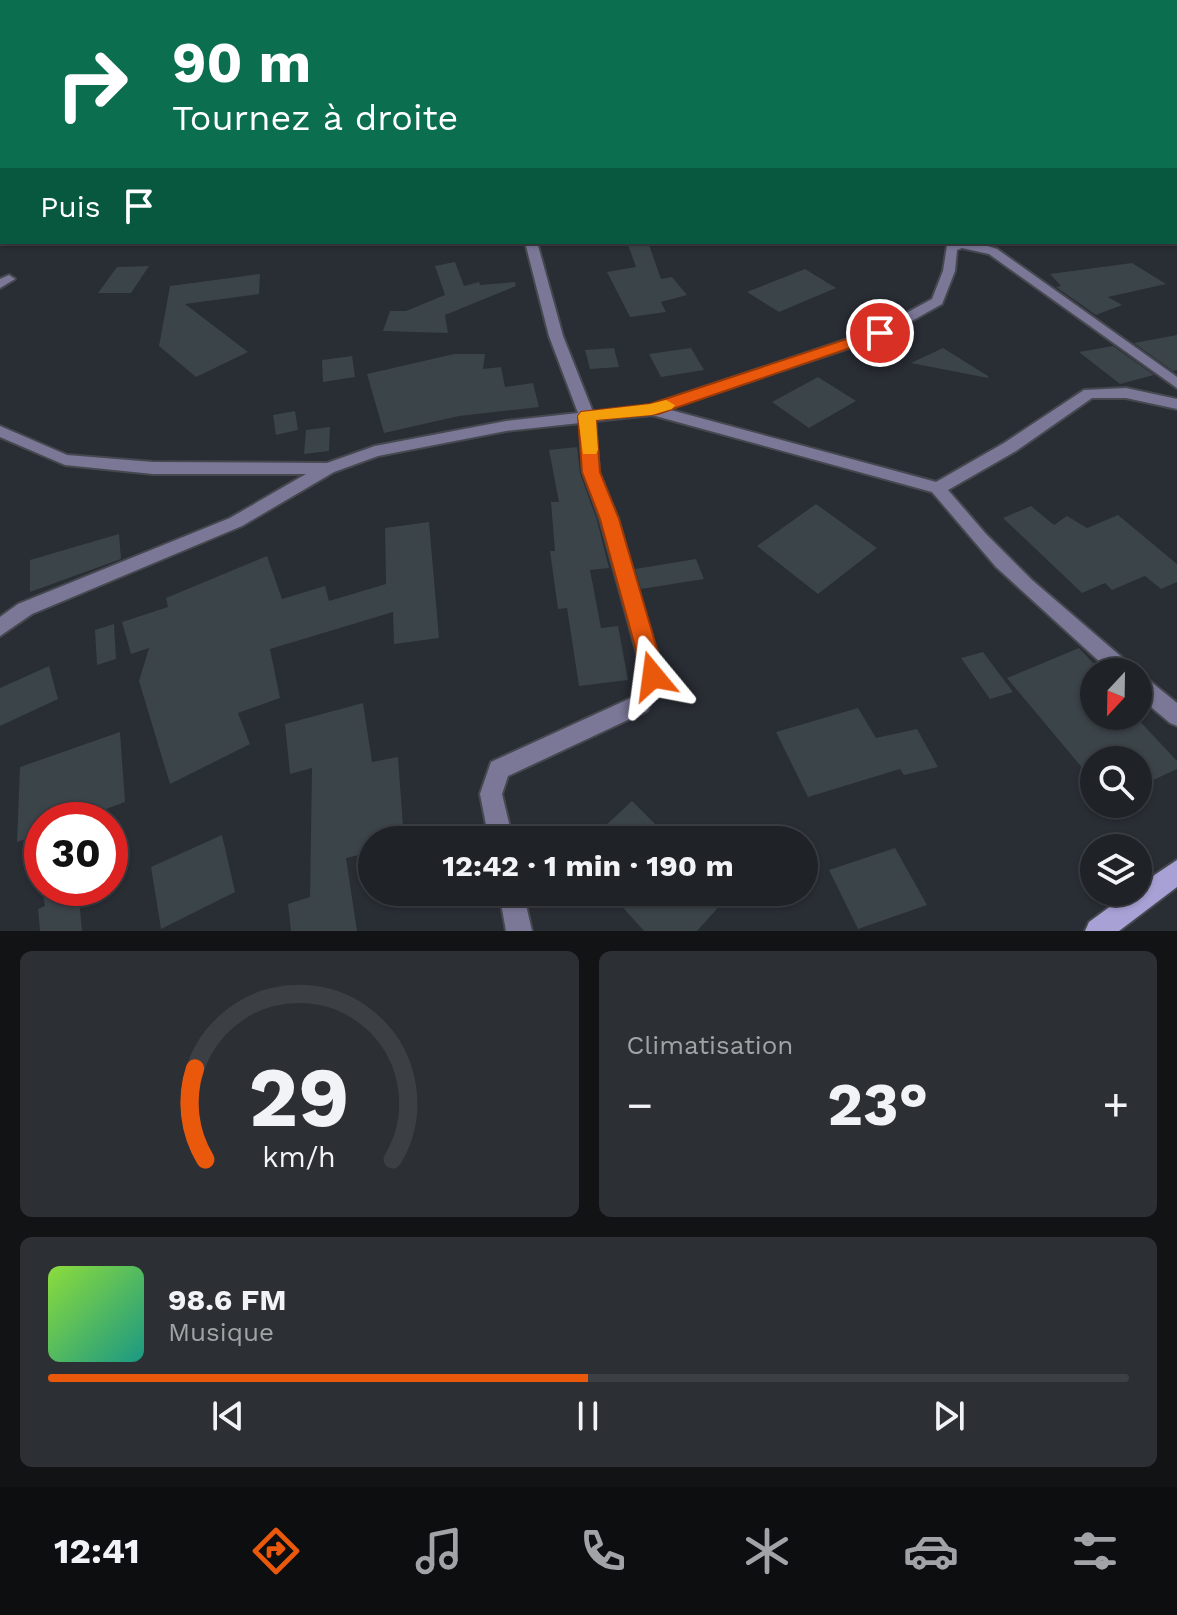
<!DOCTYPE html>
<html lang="fr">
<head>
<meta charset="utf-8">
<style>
	body { margin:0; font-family:"Work Sans",sans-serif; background:#2c2f33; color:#f1f3f6; height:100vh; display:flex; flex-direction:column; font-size:30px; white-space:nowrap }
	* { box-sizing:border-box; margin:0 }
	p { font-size:26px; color:#a1a4a7 }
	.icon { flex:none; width:44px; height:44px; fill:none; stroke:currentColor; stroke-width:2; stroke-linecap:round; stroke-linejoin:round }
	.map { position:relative; height:931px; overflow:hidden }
	.drawer { display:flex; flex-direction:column; gap:20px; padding:20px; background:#111315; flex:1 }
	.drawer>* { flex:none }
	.banner { position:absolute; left:0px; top:0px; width:1178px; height:244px; box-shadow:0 2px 6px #0004,0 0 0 2px #3c3f44; background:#0b6e4f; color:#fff; overflow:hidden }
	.needle { width:52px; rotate:202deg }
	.buttons { position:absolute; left:1080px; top:658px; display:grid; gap:16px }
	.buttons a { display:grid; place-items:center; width:72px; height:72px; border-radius:50%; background:#1f2227; box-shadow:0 2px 6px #0004,0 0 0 2px #3c3f44; font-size:40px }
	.speed { position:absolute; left:24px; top:802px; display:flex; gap:16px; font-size:40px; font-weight:700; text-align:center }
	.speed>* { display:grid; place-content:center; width:104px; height:104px; border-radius:50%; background:#1f2227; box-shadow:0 2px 6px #0004,0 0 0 2px #3c3f44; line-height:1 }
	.speed .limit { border:12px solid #d22; background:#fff; color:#111 }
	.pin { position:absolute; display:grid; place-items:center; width:68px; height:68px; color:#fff; margin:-34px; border:4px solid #fff; border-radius:50%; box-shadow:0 2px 8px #0007 }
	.me { position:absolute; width:88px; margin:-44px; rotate:344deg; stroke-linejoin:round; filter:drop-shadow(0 0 6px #0008) }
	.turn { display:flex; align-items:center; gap:28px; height:168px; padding:0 40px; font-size:36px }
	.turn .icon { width:104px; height:104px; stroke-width:2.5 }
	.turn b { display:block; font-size:56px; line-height:68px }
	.then { display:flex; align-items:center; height:76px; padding:0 40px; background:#0003; gap:16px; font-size:30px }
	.big { font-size:60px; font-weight:700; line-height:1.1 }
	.drawer .tile { flex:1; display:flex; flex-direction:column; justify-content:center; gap:12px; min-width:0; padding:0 28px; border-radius:12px; background:#2c2f33 }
	.drawer .dial { align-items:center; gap:0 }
	.dial svg { height:208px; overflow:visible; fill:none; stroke:#3c3f44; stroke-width:7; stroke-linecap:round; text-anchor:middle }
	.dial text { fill:#f1f3f6; stroke:none }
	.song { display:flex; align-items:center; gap:24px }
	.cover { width:96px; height:96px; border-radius:12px; background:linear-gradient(135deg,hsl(90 70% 55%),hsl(170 70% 35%)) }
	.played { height:8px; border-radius:4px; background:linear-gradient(90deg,#ea580c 50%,#3c3f44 50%) }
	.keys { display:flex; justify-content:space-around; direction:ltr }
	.heat { display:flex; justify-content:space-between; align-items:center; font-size:44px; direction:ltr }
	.drawer .tiles { flex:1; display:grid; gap:20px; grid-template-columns:1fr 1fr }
	.tile:last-child { grid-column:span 2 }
	.trip { position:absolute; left:358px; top:826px; width:460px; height:80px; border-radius:40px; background:#1f2227; box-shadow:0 2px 6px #0004,0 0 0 2px #3c3f44; font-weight:700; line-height:80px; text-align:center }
	.menu { display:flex; height:128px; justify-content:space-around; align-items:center; background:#0c0e10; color:#a1a4a7 }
	.menu .icon { width:56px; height:56px }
	.menu .active { color:#ea580c }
	.menu b { font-size:36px; color:#f1f3f6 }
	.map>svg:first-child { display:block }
	.building { fill:#3b4449 }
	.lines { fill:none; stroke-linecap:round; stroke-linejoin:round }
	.street-casing { stroke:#45494f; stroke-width:4 }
	.secondary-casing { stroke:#45494f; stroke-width:4 }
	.street { fill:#7b7797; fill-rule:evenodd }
	.secondary { fill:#a7a1d5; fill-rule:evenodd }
	.route { fill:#ea580c; stroke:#983908; stroke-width:2 }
	.slow { fill:#f59e0b }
</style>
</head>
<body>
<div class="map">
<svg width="1177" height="931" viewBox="0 0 1177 931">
	<rect width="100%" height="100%" fill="#292d34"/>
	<!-- building -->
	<path class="building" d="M 627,242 L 648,242 L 661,279 L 672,277 L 687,295 L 661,302 L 666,312 L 630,317 L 607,272 L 636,267 Z
		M 455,262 L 464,286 L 479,282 L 480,285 L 515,282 L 516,286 L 445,315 L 448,333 L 383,331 L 390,311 L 406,311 L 445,295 L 435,266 Z
		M 1132,263 L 1166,284 L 1108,297 L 1122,305 L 1096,315 L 1056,287 L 1061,286 L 1050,274 Z
		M 149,266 L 131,293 L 98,293 L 117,267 Z
		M 805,269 L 836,288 L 779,312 L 747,292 Z
		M 260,274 L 259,294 L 185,304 L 248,352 L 196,377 L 159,346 L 170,286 Z
		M 1177,335 L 1177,370 L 1173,371 L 1134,343 Z
		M 1113,346 L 1154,375 L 1120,384 L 1079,352 Z
		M 614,348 L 619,367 L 590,369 L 585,350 Z
		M 691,348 L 704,370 L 661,377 L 649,354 Z
		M 943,348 L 988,376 L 988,378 L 911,363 Z
		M 454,354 L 485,354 L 483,369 L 501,367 L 505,387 L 533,383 L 539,407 L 459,416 L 384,433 L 367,374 Z
		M 352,356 L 355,377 L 323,382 L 322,360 Z
		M 818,377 L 856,401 L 809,428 L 772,402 Z
		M 295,411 L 298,430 L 276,435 L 273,415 Z
		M 330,427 L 329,451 L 304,454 L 306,430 Z
		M 577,447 L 580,473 L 597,520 L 609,568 L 590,570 L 601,628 L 618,626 L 628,680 L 579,686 L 567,608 L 558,609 L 550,551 L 555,551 L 551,502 L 559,502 L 549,450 Z
		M 816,504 L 877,548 L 818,594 L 757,546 Z
		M 1031,506 L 1054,525 L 1067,516 L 1087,528 L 1118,515 L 1177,564 L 1177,582 L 1161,589 L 1145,576 L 1112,590 L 1105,583 L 1082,593 L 1003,518 Z
		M 429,522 L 439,638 L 394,644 L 393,612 L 270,649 L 280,698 L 238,713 L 250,744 L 170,784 L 139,681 L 149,648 L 131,654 L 122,622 L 168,607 L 166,598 L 267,556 L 282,599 L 325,586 L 329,601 L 386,584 L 385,528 Z
		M 119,534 L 121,559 L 30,592 L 30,560 Z
		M 696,559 L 704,579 L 641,589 L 635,569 Z
		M 114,624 L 116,659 L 97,665 L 95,630 Z
		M 1079,648 L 1094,664 L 1094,716 L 1135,716 L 1177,761 L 1177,769 L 1138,787 L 1138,760 L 1094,760 L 1094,782 L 1007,678 Z
		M 983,652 L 1013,692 L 990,699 L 961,658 Z
		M 49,666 L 58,699 L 0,726 L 0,688 Z
		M 363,703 L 372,762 L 398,757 L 404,840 L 372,840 L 372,852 L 346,858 L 357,931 L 291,931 L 288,904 L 310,897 L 312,768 L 290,774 L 285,724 Z
		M 858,708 L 876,738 L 917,729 L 938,767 L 904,775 L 900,769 L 808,797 L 776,732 Z
		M 120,732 L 125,802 L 76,820 L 42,820 L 42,833 L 17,842 L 20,767 Z
		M 632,801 L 671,840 L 590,840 Z
		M 222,835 L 235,892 L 161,929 L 151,867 Z
		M 895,848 L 927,905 L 858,929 L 829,870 Z
		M 42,888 L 78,888 L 82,931 L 40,931 L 38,909 L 45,906 Z
		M 609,892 L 732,892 L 697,931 L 644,931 Z"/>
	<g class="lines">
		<!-- street casing -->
		<g class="street-casing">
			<path id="street" d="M 145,0 L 151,0 L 151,2 L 145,2 Z
				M 897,0 L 904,0 L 905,2 L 898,2 Z
				M 1084,0 L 1091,0 L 1092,2 L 1085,2 Z
				M 1176,145 L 1177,145 L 1177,151 L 1176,151 Z
				M 1176,194 L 1177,194 L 1177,201 L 1176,201 Z
				M 525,242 L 537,242 L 563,336 L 593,412 L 648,406 L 875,330 L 932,299 L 943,271 L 947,246 C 964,239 980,244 997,249 L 1177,377 L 1177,388 L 989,254 L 962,248 L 957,250 L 955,271 L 942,304 L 885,336 L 667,409 L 936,482 L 1004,443 L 1084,390 L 1126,388 L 1177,399 L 1177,409 L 1126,398 L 1092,398 L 1016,451 L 948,490 L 986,534 L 1032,580 L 1132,666 L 1135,672 L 1111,672 L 996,567 L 932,492 L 652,415 L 595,421 L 599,472 L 618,519 L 663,676 L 647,711 L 508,776 L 502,794 L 513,840 L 489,840 L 480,794 L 491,762 L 633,697 L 643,676 L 600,519 L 583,472 L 580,423 L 506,431 L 378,456 L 334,472 L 242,526 L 32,614 L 0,636 L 0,617 L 18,604 L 230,518 L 306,474 L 153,474 L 65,465 L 0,437 L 0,426 L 67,455 L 153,462 L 327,463 L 375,446 L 506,421 L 578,413 L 549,336 Z
				M 9,275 L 15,279 L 0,288 L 0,279 Z
				M 1138,674 L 1145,677 L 1177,703 L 1177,726 L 1170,723 L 1138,696 Z
				M 499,892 L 523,892 L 532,931 L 506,931 Z"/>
		</g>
		<!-- secondary casing -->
		<g class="secondary-casing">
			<path id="secondary" d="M 962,0 L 1016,0 L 1019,2 L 965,2 Z
				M 1176,16 L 1177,16 L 1177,20 L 1176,20 Z
				M 1177,860 L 1177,887 L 1119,931 L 1085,931 L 1089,922 L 1130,892 L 1138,892 L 1138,886 Z"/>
		</g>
		<!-- street -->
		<use href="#street" class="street"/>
		<!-- secondary -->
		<use href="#secondary" class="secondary"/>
	</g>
	<!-- route -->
	<path class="route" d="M 880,328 L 887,333 L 885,336 L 658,414 L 596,420 L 600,472 L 619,519 L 665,676 L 662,683 L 653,686 L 645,683 L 600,519 L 582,472 L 578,416 L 581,412 L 650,404 Z"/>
	<!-- slow -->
	<path class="slow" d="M 666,400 L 675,405 L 672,409 L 652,415 L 596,420 L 598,450 L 596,454 L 583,454 L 578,416 L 581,412 L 650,404 Z"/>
</svg>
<div class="buttons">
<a><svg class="needle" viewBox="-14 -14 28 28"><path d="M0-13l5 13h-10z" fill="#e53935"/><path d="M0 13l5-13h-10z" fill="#a1a4a7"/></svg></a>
<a><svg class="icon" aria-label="search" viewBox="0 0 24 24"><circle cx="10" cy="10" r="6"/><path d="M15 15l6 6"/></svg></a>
<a><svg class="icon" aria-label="layers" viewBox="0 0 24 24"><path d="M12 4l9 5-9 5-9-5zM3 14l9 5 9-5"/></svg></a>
</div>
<div class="speed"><div class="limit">30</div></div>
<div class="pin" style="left:880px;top:333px;background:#d93025"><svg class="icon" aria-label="arrive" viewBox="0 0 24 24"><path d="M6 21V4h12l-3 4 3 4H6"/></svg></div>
<svg class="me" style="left:653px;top:676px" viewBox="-20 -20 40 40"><path d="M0-17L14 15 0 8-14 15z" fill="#ea580c" stroke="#fff" stroke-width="4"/></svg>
<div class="trip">12:42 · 1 min · 190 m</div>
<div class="banner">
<div class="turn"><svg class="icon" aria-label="right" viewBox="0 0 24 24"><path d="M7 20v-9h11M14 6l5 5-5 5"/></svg><div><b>90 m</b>Tournez à droite</div></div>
<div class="then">Puis<svg class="icon" aria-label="arrive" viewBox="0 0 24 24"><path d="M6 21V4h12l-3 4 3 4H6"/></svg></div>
</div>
</div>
<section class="drawer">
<div class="tiles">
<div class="tile dial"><svg viewBox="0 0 100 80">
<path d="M14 69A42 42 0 1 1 86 69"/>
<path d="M14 69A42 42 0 0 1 10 34" stroke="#ea580c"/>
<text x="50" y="56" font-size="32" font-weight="700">29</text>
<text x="50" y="72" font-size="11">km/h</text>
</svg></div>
<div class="tile"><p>Climatisation</p>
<div class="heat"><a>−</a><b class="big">23°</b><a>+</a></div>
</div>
<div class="tile">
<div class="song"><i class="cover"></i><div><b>98.6 FM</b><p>Musique</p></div></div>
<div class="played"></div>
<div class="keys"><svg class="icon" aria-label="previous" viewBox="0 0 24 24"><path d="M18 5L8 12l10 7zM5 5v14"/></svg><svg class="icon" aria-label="pause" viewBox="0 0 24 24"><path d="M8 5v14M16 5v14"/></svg><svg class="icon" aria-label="next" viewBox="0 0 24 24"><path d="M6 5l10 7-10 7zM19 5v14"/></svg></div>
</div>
</div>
</section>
<nav class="menu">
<b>12:41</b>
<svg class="icon active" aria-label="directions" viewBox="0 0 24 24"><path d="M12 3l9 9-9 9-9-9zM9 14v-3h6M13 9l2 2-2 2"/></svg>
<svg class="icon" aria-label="music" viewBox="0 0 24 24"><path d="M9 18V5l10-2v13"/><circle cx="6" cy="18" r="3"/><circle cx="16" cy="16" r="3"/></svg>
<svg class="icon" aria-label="phone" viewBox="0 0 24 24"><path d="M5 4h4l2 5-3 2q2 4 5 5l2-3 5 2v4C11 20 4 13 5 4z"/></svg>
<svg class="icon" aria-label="climate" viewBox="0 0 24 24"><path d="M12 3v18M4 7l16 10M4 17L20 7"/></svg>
<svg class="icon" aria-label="car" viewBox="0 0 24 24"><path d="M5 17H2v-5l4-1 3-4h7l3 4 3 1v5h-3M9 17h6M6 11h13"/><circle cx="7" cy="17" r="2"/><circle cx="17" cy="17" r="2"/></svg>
<svg class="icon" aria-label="filters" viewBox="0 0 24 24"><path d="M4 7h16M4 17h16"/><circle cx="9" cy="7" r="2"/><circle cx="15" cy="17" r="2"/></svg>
</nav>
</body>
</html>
